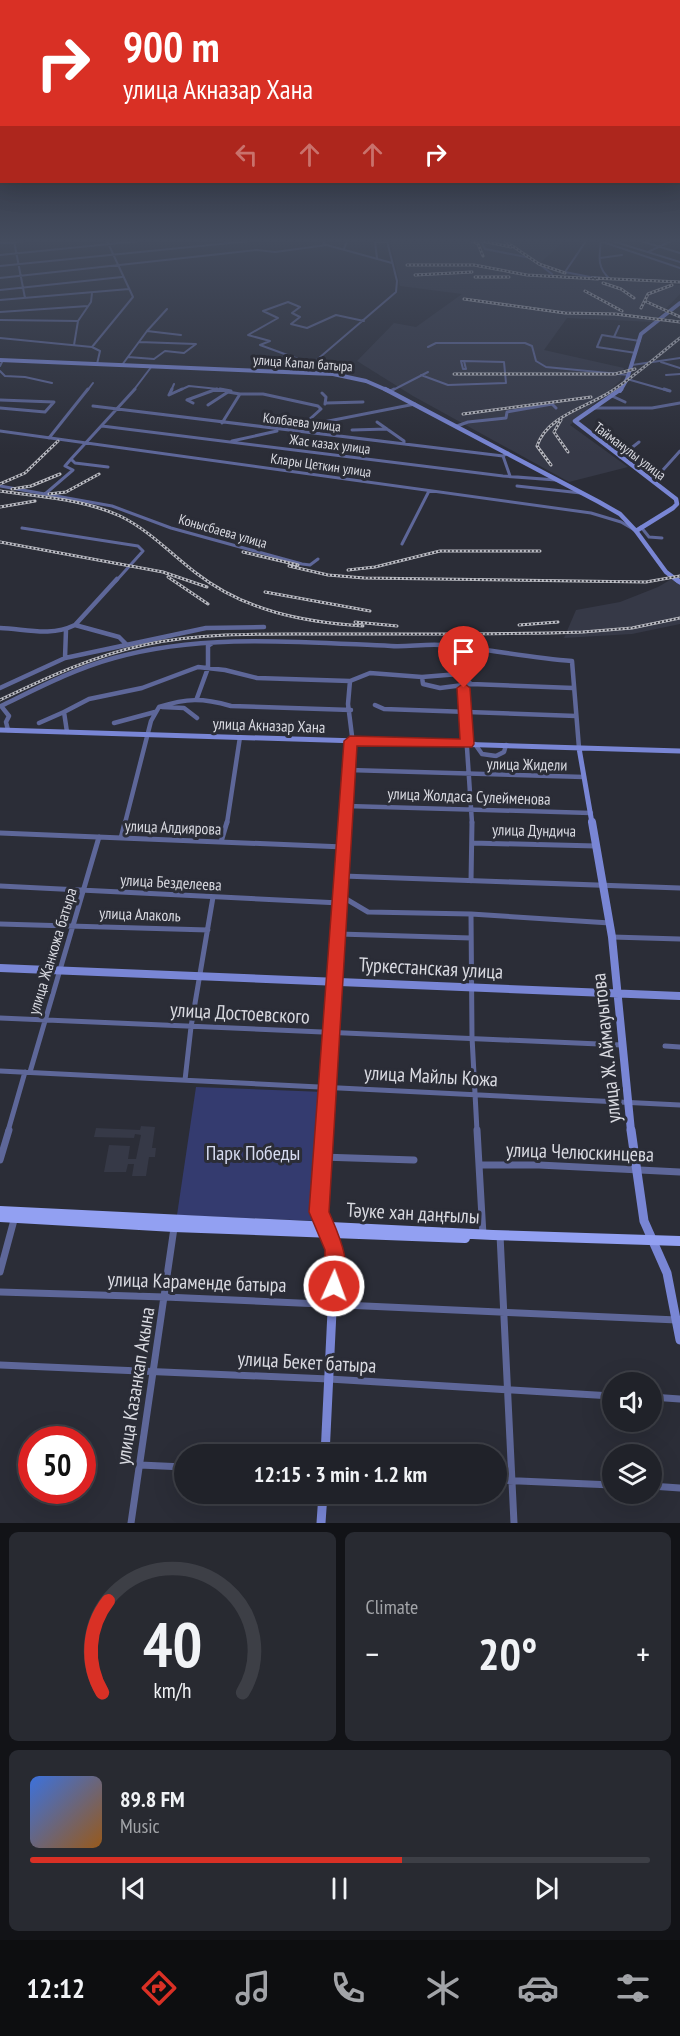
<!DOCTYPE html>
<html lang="en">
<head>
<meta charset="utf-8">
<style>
	body { margin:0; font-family:"PT Sans Narrow",sans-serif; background:#282a31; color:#f1f3f6; height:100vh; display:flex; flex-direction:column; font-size:22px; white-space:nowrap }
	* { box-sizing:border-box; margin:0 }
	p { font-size:20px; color:#a2a4a8 }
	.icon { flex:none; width:33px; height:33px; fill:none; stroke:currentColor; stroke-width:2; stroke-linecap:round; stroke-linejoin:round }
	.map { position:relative; height:1523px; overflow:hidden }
	.sheet { display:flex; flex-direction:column; gap:9px; padding:9px; background:#121317; flex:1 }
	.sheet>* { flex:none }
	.guide { position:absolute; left:0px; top:0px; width:681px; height:183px; box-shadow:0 6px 24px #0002,0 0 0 2px #3d3f46; background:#d93025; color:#fff; overflow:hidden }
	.tools { position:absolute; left:602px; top:1372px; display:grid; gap:12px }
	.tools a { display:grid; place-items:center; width:60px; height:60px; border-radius:50%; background:#202229; box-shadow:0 6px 24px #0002,0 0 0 2px #3d3f46; font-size:30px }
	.speed { position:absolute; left:18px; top:1426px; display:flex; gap:12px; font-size:30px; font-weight:700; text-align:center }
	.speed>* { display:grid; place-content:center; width:78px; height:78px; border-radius:50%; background:#202229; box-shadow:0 6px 24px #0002,0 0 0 2px #3d3f46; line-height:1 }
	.speed .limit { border:9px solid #d22; background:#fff; color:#111 }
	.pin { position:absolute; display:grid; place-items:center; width:51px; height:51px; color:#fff; margin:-62px -26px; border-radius:50% 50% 50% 0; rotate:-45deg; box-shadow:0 0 6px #0007 }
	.pin .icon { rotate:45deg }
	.me { position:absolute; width:66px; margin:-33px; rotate:2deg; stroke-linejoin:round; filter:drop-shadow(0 0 4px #0008) }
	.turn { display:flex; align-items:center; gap:21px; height:126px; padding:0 24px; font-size:27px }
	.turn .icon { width:78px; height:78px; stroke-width:2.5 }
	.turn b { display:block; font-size:42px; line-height:51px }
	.lanes { display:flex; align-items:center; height:57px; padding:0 24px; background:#0003; justify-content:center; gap:30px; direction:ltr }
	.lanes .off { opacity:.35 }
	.big { font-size:45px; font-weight:700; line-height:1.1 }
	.sheet .card { flex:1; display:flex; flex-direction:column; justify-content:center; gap:9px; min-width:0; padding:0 21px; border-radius:9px; background:#282a31 }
	.sheet .dial { align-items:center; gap:0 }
	.dial svg { height:156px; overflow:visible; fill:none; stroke:#3d3f46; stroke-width:7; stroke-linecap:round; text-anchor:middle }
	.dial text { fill:#f1f3f6; stroke:none }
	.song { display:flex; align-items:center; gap:18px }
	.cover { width:72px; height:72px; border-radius:9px; background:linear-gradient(135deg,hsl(220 70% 55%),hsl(30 70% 35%)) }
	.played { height:6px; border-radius:3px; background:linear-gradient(90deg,#d93025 60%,#3d3f46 60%) }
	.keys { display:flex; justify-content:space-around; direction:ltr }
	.heat { display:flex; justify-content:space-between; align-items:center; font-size:33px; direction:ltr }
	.sheet .tiles { flex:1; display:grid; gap:9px; grid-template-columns:1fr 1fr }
	.card:last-child { grid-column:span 2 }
	.trip { position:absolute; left:174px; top:1444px; width:333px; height:60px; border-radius:30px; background:#202229; box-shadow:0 6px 24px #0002,0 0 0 2px #3d3f46; font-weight:700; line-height:60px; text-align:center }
	.dock { display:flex; height:96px; justify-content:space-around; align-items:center; background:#0d0e10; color:#a2a4a8 }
	.dock .icon { width:42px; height:42px }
	.dock .selected { color:#d93025 }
	.dock b { font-size:27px; color:#f1f3f6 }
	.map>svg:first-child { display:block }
	.built { fill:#363947 }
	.green { fill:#343b6f }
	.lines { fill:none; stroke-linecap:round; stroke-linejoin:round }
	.street-far4 { stroke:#5e6799; stroke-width:2 }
	.street-far3 { stroke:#5e6799; stroke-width:3 }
	.street-far2 { stroke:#5e6799; stroke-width:4.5 }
	.street-far1 { stroke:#5e6799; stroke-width:5 }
	.street { stroke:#5e6799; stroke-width:7 }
	.secondary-far4 { stroke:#7986d5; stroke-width:4 }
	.secondary-far3 { stroke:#7986d5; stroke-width:4.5 }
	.secondary-far2 { stroke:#7986d5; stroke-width:5 }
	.secondary-far1 { stroke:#7986d5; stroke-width:8 }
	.secondary { stroke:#7986d5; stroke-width:9 }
	.primary { stroke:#92a0f2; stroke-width:10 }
	.rail-casing { stroke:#bbbcc3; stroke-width:3 }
	.rail { stroke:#2b2d37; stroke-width:1.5; stroke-dasharray:2; stroke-linecap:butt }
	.route { fill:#d93025; stroke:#8d1f18; stroke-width:1.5 }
	.labels { text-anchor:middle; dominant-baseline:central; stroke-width:6; stroke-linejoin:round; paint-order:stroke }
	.far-street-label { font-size:14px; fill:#d9dae1; stroke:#2b2d37 }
	.street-label { font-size:16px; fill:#d9dae1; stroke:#2b2d37 }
	.near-street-label { font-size:20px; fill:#d9dae1; stroke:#2b2d37 }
	.near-park-label { font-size:20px; fill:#d6dbf0; stroke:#2b2d37 }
</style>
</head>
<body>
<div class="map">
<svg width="680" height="1523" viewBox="0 0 680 1523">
	<rect width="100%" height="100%" fill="#2b2d37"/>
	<!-- built -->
	<path class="built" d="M 390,241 L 564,241 L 538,265 L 585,277 L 680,285 L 680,294 L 653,322 L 567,318 L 544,350 L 624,368 L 620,381 L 570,425 L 628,467 L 569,482 L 413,396 L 357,361 L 394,323 L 416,327 L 462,294 L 400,286 Z
		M 680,574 L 680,624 L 632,634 L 564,638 L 576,610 L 620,602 L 658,587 Z
		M 141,1126 L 155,1127 L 152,1148 L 156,1148 L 155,1157 L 149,1157 L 146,1176 L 132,1176 L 134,1164 L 128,1164 L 126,1172 L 104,1172 L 109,1145 L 130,1146 L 128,1159 L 136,1159 L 141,1135 L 135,1134 L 134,1138 L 94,1137 L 96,1128 L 140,1130 Z"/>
	<!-- green -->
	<path class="green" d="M 196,1087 L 324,1092 L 316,1221 L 177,1215 Z"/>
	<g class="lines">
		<!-- street-far4 -->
		<path class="street-far4" d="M 14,241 L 25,298
			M 325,241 L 323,244 L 392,263
			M 481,241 L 485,249 L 531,258 L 552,274
			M 586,241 L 565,272 L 590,277 L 680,282
			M 600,241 L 680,268
			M 601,241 C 599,257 597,268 610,279
			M 612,241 L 680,262
			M 641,241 L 680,253
			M 0,243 L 27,241
			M 344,249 L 347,241
			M 648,252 L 671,241
			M 0,255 L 140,241
			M 377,258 L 375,242 L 388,242
			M 600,258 L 622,255
			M 0,266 L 250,241
			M 0,278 L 257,250 L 275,252 L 327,245
			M 0,290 L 122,277
			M 0,300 L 129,289
			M 0,312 L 88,306
			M 0,320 L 78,321
			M 619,326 L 614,337 L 602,335 L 597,347 L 636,353
			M 147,331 L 167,309
			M 614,337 L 640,341
			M 0,338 L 92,347 L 100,351 L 97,364
			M 74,345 L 78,321 L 91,302 L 92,293
			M 260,345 L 270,341 L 248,335 L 278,318 L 263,311 L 288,302 L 300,307 L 292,313 L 300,317 L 291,324 L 307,328 L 336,315 L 364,321
			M 260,345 L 312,364
			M 92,347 L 133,297 L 107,241
			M 428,347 L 436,343 L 525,343 L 532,346 L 536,361 L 546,367 L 629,375
			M 128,357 L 154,359 L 165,351 L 184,353 L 196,344 L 139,342
			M 461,361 L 464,361 L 466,369 L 463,369 Z
			M 661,362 L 680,368
			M 122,365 L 147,331 L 181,335
			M 632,365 L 680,358
			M 0,366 L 3,360
			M 0,371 L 5,376 L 25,377 L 52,383
			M 307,373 L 312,364 L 396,292 L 397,281 L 387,241
			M 421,375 L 448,385 L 506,383 L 504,362 L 464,361
			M 666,375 L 680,374
			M 627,379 L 669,391
			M 87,391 L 93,383
			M 133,391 L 152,366
			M 171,391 L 174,384
			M 178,391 L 189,386 L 218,389
			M 213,391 L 229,391
			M 391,391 L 428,372"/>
		<!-- street-far3 -->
		<path class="street-far3" d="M 172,389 L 169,395 L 182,389
			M 220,389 L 231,391
			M 664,389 L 670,391
			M 390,391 L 394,389
			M 322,393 L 326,397 L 325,404
			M 612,396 L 625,402
			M 0,400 L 54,402 L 45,412 L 0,408
			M 193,403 L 187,400 L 217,389
			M 326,403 L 363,402
			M 208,405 L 228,392 L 240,394
			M 93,406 L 503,456 L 508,453
			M 593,408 L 652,408 L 680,403
			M 377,422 L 404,441 L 404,444
			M 222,423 L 240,394 L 263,394 L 318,406 L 321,409 L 310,419 L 317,423
			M 102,426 L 503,476 L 556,480
			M 457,426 L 468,422 L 506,418 L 507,412 L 552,404 L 556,408
			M 288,429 L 415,404
			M 352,430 L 387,429
			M 0,431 L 591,513 L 621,522 L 633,529
			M 49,438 L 88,389
			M 232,441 L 277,431
			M 503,456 L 510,476
			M 620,457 L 639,442
			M 108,467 L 75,463 L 71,459 L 135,389
			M 653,481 L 680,451
			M 0,486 L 112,506 L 171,528 L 302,564 L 310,565 L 318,559
			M 517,486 L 581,493
			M 45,494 L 73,470 L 65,466 L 71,459
			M 641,527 L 649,537 L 662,538
			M 22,528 L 138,546 L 143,551 L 116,581
			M 402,544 L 429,491"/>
		<!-- street-far2 -->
		<path class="street-far2" d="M 75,625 L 119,637 L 126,644
			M 0,628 C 26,629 50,637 75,625 L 117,579
			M 65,658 L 66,630
			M 422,677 L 459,674 L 471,684
			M 350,681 L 348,704 L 352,736 L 350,741
			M 0,688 L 65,658 L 206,628 L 264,627
			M 463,688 L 472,823
			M 197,698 L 208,668 L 208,646 L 211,644
			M 375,705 L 384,709 L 576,716
			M 162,707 L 184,708 L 197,718
			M 39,723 L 64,712
			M 114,723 L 155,712
			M 8,730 L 6,722 L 9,716 L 1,706 C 38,688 74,669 114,658 C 203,633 299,642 391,646 C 407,647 424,644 441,645 C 485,648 528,658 572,661 L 579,748
			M 67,732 L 64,712 L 89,699 L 142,688 L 198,667 L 225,670 L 257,678 L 350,681 L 370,673 L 422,677 L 423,684 L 440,688 L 471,684 L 573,688
			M 475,744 L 482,754 L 496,756 L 504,752 L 506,745
			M 349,770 L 584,777
			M 347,806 L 591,813
			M 125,823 L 151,721 L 159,707 C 187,698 202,698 231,706 L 351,710
			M 227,823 L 240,737"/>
		<!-- street-far1 -->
		<path class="street-far1" d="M 0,833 L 344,847
			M 121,838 L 125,822
			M 221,842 L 227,822
			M 472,843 L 596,846
			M 343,876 L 680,888
			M 471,881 L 472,822
			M 0,886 L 340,903
			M 341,896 L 368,912 L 471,914 L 610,923
			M 471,914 L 472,1037 L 477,1131
			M 0,924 L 208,930
			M 339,934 L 471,938
			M 612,937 L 680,939
			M 0,1018 L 622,1045
			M 665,1046 L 680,1047
			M 0,1071 L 680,1105
			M 30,1072 L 99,837
			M 185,1080 L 191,1027 L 213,897
			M 8,1131 L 25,1072"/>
		<!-- street -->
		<path class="street" d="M 477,1130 L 483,1235
			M 321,1157 L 414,1160
			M 0,1160 L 9,1130
			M 479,1165 L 539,1165 L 680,1172
			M 500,1235 L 514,1523
			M 0,1272 L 14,1220
			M 0,1292 L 165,1297 L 677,1320
			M 0,1365 L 329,1379 L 612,1396
			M 651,1397 L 680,1399
			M 140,1465 L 184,1467
			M 496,1480 L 612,1485
			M 651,1486 L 680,1488
			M 131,1523 L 174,1228"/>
		<!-- secondary-far4 -->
		<path class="secondary-far4" d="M 0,360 L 333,374 L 366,381 L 389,391
			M 620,391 L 627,379 L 641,334 L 680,303"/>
		<!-- secondary-far3 -->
		<path class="secondary-far3" d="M 385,389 L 599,502 L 620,514 L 636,531
			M 621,389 L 575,421 L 676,499 L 677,504 L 673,508 L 636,531
			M 636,531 L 666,572 L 678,581"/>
		<!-- secondary-far2 -->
		<path class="secondary-far2" d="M 676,579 L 680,582
			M 0,730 L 680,751
			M 579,748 L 592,823
			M 345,823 L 350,741"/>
		<!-- secondary-far1 -->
		<path class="secondary-far1" d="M 592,822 L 612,937 L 631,1131
			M 0,968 L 680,996
			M 324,1131 L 345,822"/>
		<!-- secondary -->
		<path class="secondary" d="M 324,1130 L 319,1212 L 335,1250 L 325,1455
			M 631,1130 L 644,1221 L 667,1273 L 680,1340
			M 321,1523 L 323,1494"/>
		<!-- primary -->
		<path class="primary" d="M 0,1211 L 493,1235 L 680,1241
			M 0,1217 L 174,1227 L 465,1238"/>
		<!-- rail casing -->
		<g class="rail-casing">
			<path id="rail" d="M 472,241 L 478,244 L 483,256
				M 482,241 L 511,247
				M 505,241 L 539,264 L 565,273
				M 407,265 L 474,265 L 527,275 L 598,279
				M 415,275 L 472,272
				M 475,277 L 509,277
				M 592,278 L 680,282
				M 603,283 L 621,289 L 634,298
				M 585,291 L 622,311
				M 464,299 L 565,313 L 615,314 L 680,322
				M 647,302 L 680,317
				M 641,308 L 648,294 L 672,285
				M 454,374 L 615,374 L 635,369
				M 463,414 L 591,397
				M 561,420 L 554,432 L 568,452
				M 551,465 L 537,446 C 547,416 585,408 610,392 C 634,377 657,356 680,338
				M 0,484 L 25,473 L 58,441
				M 12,489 L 31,486 L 60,474
				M 0,491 C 40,497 83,499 120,516 C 149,530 171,554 196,573 C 245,611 303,622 363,626
				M 49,494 L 66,492 L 99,474
				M 0,507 L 35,501
				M 0,542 L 163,572 L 207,587
				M 243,552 L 298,565
				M 289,566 L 328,575 L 364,578 L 646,582 L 680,576
				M 348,570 L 375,567 L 440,551 L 540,551
				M 168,577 L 208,604
				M 265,592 L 370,611
				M 355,622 L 397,626
				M 519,625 L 558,622
				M 0,700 C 46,678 93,656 144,645 C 204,632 268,634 329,634 C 414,634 499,635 583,632 L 632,628 L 680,618"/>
		</g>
		<!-- rail -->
		<use href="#rail" class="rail"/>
	</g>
	<!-- sky -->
	<linearGradient id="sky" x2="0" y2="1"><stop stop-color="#18191e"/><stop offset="0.53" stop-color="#444c5e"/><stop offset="1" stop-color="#444c5e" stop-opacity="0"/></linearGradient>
	<rect width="680" height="454" fill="url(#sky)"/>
	<!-- route -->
	<path class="route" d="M 464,683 L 470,688 L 474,744 L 472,747 L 357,746 L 329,1212 C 340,1238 353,1264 341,1293 L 334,1296 L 327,1293 L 324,1286 L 325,1250 L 309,1212 L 344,741 L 350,736 L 460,739 L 457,688 Z"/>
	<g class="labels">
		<!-- far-street labels -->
		<g class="far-street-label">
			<text transform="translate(303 363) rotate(4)">улица Капал батыра</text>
			<text transform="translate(302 422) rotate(7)">Колбаева улица</text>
			<text transform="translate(330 444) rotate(7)">Жас казах улица</text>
			<text transform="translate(630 451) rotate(37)">Тайманулы улица</text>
			<text transform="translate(321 465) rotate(8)">Клары Цеткин улица</text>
			<text transform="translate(223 531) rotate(16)">Конысбаева улица</text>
		</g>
		<!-- street labels -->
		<g class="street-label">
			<text transform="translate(269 725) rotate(2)">улица Акназар Хана</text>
			<text transform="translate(527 764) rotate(1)">улица Жидели</text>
			<text transform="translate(469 796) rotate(2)">улица Жолдаса Сулейменова</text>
			<text transform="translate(173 827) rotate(2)">улица Алдиярова</text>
			<text transform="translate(534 830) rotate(1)">улица Дундича</text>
			<text transform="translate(171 882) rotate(3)">улица Безделеева</text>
			<text transform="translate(140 914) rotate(2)">улица Алаколь</text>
			<text transform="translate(52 951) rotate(-73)">улица Жанкожа батыра</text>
		</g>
		<!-- near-street labels -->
		<g class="near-street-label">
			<text transform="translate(431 968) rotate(3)">Туркестанская улица</text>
			<text transform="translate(240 1013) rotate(3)">улица Достоевского</text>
			<text transform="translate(606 1048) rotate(-96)">улица Ж. Аймауытова</text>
			<text transform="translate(431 1076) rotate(3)">улица Майлы Кожа</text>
			<text transform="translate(580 1152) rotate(2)">улица Челюскинцева</text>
			<text transform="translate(413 1213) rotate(3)">Тәуке хан даңғылы</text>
			<text transform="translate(197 1282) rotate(2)">улица Караменде батыра</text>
			<text transform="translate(307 1362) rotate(3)">улица Бекет батыра</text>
			<text transform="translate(135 1386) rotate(-81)">улица Казанкап Акына</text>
		</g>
		<!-- near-park labels -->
		<g class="near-park-label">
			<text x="253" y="1153">Парк Победы</text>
		</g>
	</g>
</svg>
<div class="tools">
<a><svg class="icon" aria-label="sound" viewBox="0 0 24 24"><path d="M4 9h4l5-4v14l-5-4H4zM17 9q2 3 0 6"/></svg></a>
<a><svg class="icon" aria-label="layers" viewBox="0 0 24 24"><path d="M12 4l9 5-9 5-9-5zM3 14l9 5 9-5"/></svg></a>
</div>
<div class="speed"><div class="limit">50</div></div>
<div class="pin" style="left:464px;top:688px;background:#d93025"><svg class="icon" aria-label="arrive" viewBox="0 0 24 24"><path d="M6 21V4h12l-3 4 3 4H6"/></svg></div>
<svg class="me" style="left:334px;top:1286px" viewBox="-20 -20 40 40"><circle r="17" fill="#d93025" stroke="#fff" stroke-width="3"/><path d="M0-11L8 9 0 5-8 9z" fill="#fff"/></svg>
<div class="trip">12:15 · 3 min · 1.2 km</div>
<div class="guide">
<div class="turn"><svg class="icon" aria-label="right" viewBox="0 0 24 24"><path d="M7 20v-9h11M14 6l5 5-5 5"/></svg><div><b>900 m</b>улица Акназар Хана</div></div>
<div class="lanes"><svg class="icon off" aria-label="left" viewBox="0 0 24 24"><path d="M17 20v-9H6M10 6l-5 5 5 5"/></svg><svg class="icon off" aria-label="ahead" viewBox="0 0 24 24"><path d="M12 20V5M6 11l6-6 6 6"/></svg><svg class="icon off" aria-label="ahead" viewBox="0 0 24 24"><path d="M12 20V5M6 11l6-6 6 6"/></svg><svg class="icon" aria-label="right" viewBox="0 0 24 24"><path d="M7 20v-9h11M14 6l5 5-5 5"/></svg></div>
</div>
</div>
<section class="sheet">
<div class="tiles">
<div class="card dial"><svg viewBox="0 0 100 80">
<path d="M14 69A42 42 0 1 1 86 69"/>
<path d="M14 69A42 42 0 0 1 17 22" stroke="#d93025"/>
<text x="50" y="56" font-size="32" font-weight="700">40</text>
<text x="50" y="72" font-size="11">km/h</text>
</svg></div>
<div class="card"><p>Climate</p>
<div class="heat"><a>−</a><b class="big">20°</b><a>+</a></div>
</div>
<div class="card">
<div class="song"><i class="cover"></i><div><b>89.8 FM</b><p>Music</p></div></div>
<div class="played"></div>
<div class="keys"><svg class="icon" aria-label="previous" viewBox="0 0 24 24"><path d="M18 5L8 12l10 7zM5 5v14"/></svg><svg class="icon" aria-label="pause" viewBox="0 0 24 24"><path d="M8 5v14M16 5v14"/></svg><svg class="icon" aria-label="next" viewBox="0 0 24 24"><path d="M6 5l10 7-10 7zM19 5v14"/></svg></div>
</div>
</div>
</section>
<nav class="dock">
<b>12:12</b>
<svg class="icon selected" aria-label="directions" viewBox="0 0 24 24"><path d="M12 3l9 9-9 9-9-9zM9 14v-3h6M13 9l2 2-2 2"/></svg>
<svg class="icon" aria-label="music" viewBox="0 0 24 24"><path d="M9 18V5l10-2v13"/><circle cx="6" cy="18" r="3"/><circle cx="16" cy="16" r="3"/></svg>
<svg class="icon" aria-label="phone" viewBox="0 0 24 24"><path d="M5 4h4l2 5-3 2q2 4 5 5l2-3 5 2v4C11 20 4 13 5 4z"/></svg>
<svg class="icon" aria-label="climate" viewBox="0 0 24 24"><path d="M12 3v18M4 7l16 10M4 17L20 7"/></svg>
<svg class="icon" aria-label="car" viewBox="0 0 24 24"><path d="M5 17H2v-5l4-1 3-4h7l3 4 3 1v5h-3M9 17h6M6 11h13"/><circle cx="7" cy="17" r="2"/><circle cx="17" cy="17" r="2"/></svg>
<svg class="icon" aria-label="filters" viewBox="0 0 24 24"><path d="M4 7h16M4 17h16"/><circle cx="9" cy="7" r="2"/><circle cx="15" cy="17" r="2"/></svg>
</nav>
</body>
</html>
